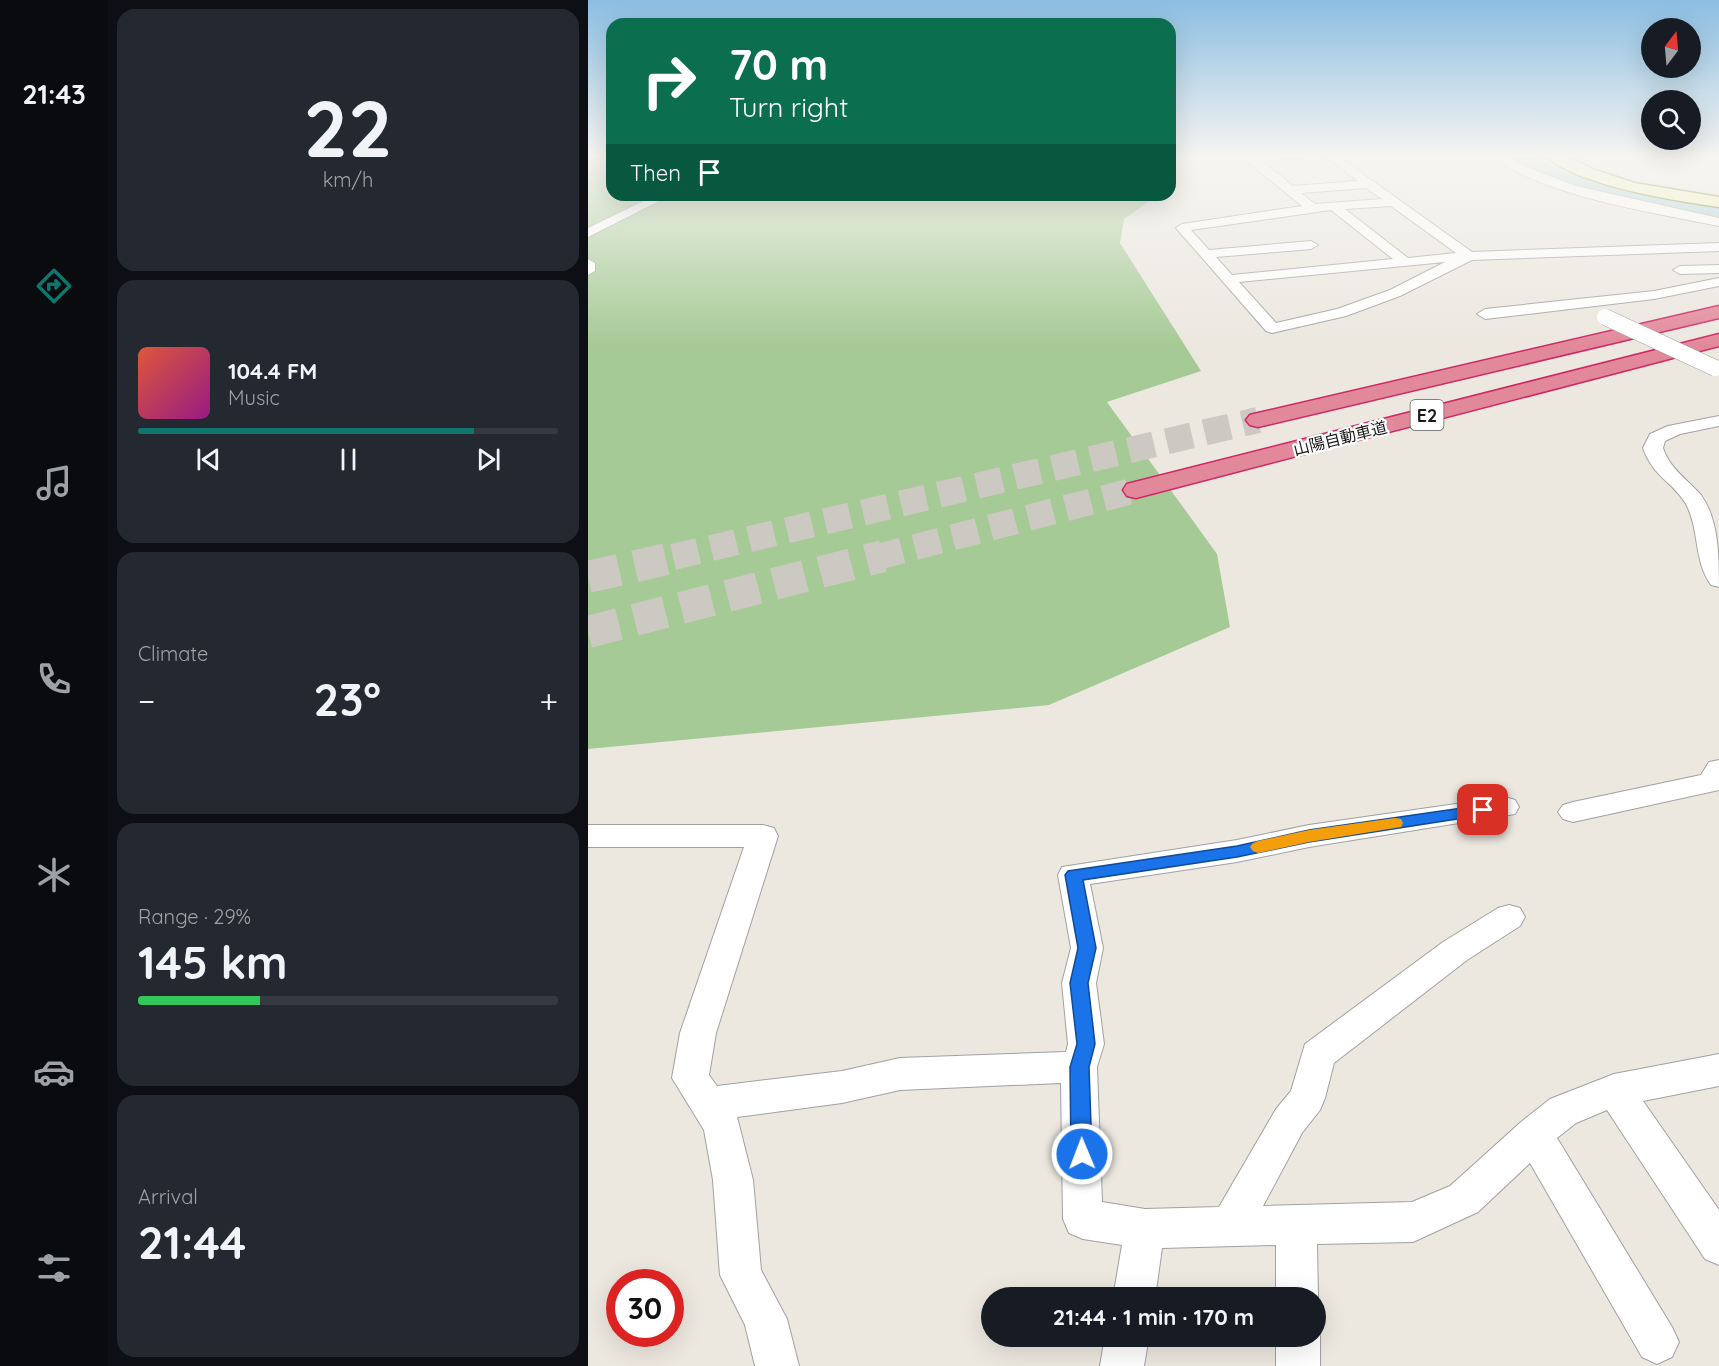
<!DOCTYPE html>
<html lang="en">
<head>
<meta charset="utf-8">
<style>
	body { margin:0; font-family:Quicksand,"Noto Sans JP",sans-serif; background:#242831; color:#f1f3f6; height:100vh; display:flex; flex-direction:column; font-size:22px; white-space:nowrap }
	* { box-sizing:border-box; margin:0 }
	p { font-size:20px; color:#9ea1a6 }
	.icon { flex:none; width:33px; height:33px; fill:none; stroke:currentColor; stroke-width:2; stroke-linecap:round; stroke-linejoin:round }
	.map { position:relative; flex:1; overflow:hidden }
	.drawer { display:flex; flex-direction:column; gap:9px; padding:9px; background:#0d0f14; width:480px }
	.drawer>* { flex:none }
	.top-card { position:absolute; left:18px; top:18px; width:570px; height:183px; border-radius:18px; box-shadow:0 6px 24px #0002; background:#0b6e4f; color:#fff; overflow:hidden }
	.needle { width:39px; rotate:16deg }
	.tools { position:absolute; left:1053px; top:18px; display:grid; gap:12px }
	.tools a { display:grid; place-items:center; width:60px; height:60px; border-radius:50%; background:#171b24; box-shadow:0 6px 24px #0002; font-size:30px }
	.speed { position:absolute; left:18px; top:1269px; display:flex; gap:12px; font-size:30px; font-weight:700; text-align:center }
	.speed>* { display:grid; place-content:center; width:78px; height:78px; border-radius:50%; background:#171b24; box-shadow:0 6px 24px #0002; line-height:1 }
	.speed .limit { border:9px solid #d22; background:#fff; color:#111 }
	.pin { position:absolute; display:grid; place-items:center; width:51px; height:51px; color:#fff; margin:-26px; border-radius:12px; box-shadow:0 3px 9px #0006 }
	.me { position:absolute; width:66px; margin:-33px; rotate:359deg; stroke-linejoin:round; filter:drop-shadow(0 0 4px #0008) }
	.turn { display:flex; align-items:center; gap:21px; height:126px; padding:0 24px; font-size:27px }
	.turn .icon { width:78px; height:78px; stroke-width:2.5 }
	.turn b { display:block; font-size:42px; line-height:51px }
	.then { display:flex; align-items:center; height:57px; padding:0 24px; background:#0003; gap:12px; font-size:22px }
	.big { font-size:45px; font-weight:700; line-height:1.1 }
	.drawer .tile { flex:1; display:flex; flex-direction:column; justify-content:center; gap:9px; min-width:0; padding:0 21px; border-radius:18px; background:#242831 }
	.drawer .dial { align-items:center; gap:0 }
	.dial b { font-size:78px; line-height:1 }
	.song { display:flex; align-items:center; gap:18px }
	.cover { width:72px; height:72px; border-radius:9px; background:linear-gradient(135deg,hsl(10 70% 55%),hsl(310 70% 35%)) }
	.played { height:6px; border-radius:3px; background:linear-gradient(90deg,#0f766e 80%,#363941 80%) }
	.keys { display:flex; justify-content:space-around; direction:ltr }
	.heat { display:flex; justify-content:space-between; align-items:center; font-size:33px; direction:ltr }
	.charge { height:9px; border-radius:4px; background:linear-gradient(90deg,#34c759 29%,#363941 0) }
	.trip { position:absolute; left:393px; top:1287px; width:345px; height:60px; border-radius:30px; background:#171b24; box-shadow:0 6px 24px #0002; font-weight:700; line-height:60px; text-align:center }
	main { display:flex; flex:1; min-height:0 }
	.menu { display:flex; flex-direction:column; width:108px; justify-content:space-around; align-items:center; background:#090b0e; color:#9ea1a6 }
	.menu .icon { width:42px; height:42px }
	.menu .on { color:#0f766e }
	.menu b { font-size:27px; color:#f1f3f6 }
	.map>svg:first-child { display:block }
	.forest { fill:#a6ca95 }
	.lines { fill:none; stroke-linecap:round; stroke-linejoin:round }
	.river { fill:#a1cdd9; fill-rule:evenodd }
	.highway-tunnel-far1 { stroke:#ccc9c2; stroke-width:26; stroke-dasharray:26 13; stroke-linecap:butt }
	.highway-tunnel { stroke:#ccc9c2; stroke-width:32; stroke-dasharray:32 16; stroke-linecap:butt }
	.street-casing { stroke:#a1a1a1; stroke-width:2 }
	.secondary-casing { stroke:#626b08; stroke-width:3 }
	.highway-casing { stroke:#cf2864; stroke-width:3 }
	.street { fill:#fff; fill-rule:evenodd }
	.secondary { fill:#f5f7b3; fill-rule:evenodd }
	.highway { fill:#e2889b; fill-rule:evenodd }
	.street-bridge-casing { stroke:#a1a1a1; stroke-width:17; stroke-linecap:butt }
	.street-bridge { stroke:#fff; stroke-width:16 }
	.route { fill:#1a73e8; stroke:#114b97; stroke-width:1.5 }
	.slow { fill:#f59e0b }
	.labels { text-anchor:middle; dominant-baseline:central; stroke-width:4.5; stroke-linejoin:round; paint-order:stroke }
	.far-street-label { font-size:16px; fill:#1a1a1a; stroke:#fff }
	.shield { fill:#fff; stroke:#5f5f5f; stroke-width:1.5 }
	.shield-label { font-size:18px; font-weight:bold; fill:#1a1a1a }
</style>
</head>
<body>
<main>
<nav class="menu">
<b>21:43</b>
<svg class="icon on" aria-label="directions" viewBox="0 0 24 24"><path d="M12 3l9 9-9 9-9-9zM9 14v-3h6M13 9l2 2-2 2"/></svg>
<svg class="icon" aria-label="music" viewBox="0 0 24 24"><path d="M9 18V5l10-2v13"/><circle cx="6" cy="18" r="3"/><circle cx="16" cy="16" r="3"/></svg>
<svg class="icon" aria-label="phone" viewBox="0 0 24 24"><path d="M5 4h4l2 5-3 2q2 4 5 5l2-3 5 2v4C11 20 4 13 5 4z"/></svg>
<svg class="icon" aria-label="climate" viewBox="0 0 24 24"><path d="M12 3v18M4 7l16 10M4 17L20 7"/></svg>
<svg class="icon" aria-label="car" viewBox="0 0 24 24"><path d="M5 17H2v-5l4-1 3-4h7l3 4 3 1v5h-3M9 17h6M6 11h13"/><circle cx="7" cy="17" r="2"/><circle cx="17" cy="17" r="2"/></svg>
<svg class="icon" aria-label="filters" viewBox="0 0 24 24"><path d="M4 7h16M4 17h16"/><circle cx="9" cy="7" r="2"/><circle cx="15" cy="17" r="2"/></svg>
</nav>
<section class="drawer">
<div class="tile dial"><b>22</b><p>km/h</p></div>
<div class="tile">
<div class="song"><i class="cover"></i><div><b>104.4 FM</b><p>Music</p></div></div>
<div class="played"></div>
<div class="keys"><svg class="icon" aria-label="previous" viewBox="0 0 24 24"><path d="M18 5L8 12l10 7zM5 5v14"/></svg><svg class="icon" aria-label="pause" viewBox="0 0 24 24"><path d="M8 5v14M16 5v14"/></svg><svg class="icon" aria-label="next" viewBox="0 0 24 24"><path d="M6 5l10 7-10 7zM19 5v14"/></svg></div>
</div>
<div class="tile"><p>Climate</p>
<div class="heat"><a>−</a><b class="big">23°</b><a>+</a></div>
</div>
<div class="tile"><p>Range · 29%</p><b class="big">145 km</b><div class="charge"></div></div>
<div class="tile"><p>Arrival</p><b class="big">21:44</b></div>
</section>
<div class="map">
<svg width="1131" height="1366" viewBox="0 0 1131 1366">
	<rect width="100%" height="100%" fill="#ece8e0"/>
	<!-- forest -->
	<path class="forest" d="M 0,154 L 24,154 L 24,195 L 570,195 L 536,219 L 532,243 L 613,371 L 519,402 L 629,554 L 642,627 L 461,705 L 0,749 Z"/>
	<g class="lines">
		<!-- river -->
		<path class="river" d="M 919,154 L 942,154 L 976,172 L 1003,181 L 1131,208 L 1131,222 C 1087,213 943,190 919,154 Z"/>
		<!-- highway-tunnel-far1 -->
		<path class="highway-tunnel-far1" d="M 85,557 L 670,420
			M 289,557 L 548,490"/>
		<!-- highway-tunnel -->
		<path class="highway-tunnel" d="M 0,577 L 92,556
			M 0,632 L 295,556"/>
		<!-- street casing -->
		<g class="street-casing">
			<path id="street" d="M 650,154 L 730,154 L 725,157 L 674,161 L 705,186 L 770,181 L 734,154 L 747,154 L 884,252 L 1131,243 L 1131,251 L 884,260 L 812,296 L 758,316 L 684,333 L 678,331 L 588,228 L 594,224 L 714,206 ZM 778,188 L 794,199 L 727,204 L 713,193 ZM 803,206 L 868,253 L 820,258 L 757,209 ZM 743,210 L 805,259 L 644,275 L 628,257 L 723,249 L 730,245 L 723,241 L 621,250 L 603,230 ZM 857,262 L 802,290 L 749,309 L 688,323 L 651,282 Z
				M 904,154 L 917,154 L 933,165 L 988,186 L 1131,218 L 1131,226 C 1073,214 945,195 904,154 Z
				M 68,195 L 83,195 L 0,237 L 0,228 Z
				M 0,259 L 7,263 L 7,271 L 0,275 Z
				M 1131,265 L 1131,273 L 1092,274 L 1085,270 L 1092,266 Z
				M 1131,278 L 1131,286 L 1066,299 L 897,319 L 889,314 L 897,309 L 1066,291 Z
				M 1131,416 L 1131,426 L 1092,434 L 1077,441 L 1075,448 C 1082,469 1099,479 1113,495 C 1131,520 1131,557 1131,587 L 1123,585 C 1105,559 1112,531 1098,504 C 1085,482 1065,477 1055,448 L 1062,434 L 1080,426 Z
				M 1131,760 L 1131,790 L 985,822 L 975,819 L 970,812 L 975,805 L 985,802 L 1113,775 L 1121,762 Z
				M 917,797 L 927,800 L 931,807 L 927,814 L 721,847 L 649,862 L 502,884 L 515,948 L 508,983 L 516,1044 L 509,1067 L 514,1202 L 557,1209 L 631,1207 L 688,1109 L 703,1091 L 717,1044 L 855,942 L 910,908 L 921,905 L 932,908 L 937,917 L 932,926 L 879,960 L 746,1063 L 737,1098 L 732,1110 L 714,1133 L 675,1206 L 824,1202 L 862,1186 L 933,1122 L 962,1099 L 1026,1074 L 1131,1054 L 1131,1086 L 1055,1101 L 1131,1210 L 1131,1265 L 1117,1259 L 1019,1110 L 988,1123 L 969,1138 L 1084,1327 L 1091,1342 L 1084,1357 L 1069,1364 L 1054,1357 L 942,1163 L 890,1212 L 825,1242 L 729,1244 L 730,1298 L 728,1305 L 728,1298 L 688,1298 L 688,1245 L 574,1248 L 567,1298 L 525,1298 L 534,1245 L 495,1239 L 481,1233 L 475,1219 L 473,1083 L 312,1090 L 254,1103 L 149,1117 L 165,1180 L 173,1270 L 199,1319 L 211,1366 L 167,1366 L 157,1325 L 132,1275 L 125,1180 L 116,1130 L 84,1078 L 92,1033 L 156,847 L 0,847 L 0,825 L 175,825 L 186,828 L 190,836 L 128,1033 L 121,1075 L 129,1086 L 254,1071 L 312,1058 L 478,1052 L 480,1044 L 474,983 L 483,948 L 470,875 L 474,867 L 649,840 L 721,825 Z
				M 728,1326 L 732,1336 L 732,1366 L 688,1366 L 688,1336 L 728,1336 Z
				M 517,1336 L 561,1336 L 556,1366 L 512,1366 Z"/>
		</g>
		<!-- secondary casing -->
		<g class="secondary-casing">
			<path id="secondary" d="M 956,154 L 974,154 L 1007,170 L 1047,183 L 1131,197 L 1131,207 C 1089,201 984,185 956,154 Z"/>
		</g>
		<!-- highway casing -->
		<g class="highway-casing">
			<path id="highway" d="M 1131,306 L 1131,318 L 670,427 L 662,425 L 658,420 L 662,415 L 670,413 Z
				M 1131,334 L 1131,346 L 548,498 L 539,496 L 535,490 L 539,484 Z"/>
		</g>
		<!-- street -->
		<use href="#street" class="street"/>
		<!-- secondary -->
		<use href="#secondary" class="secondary"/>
		<!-- highway -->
		<use href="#highway" class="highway"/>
		<!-- street-bridge casing -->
		<g class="street-bridge-casing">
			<path id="street-bridge" d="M 1017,317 L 1127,368"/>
		</g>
		<!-- street-bridge -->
		<use href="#street-bridge" class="street-bridge"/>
	</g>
	<!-- sky -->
	<linearGradient id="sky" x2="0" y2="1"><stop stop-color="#8bbee2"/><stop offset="0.45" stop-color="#f6f5f1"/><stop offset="1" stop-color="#f6f5f1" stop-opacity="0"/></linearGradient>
	<rect width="1131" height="346" fill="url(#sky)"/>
	<!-- route -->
	<path class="route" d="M 895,805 L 901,806 L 903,810 L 901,814 L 721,842 L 649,857 L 495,880 L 508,948 L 500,983 L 507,1044 L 501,1067 L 504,1154 L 501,1160 L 494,1163 L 486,1160 L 483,1154 L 482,1067 L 489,1044 L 482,983 L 490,948 L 477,875 L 480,871 L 649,846 L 721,830 Z"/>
	<!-- slow -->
	<path class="slow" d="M 807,818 L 813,819 L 815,823 L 813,827 L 721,842 L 670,853 L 665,851 L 662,847 L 665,843 L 670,841 L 721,830 Z"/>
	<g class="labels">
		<!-- far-street labels -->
		<g class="far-street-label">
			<text transform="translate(752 438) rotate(-14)">山陽自動車道</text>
		</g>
		<!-- shield labels -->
		<rect class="shield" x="822.5" y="400" width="33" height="30" rx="4.5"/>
		<g class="shield-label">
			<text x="839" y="415">E2</text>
		</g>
	</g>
</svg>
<div class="tools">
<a><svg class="needle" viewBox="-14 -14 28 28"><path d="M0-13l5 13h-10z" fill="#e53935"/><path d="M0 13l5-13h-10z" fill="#9ea1a6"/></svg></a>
<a><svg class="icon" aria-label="search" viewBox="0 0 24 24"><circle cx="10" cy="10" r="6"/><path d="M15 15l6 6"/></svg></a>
</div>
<div class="speed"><div class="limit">30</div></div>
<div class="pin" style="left:895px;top:810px;background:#d93025"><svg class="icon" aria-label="arrive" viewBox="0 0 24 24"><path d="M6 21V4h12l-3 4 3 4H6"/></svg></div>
<svg class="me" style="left:494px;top:1154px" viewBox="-20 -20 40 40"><circle r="17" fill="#1a73e8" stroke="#fff" stroke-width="3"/><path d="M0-11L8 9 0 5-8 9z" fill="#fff"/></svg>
<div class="trip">21:44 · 1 min · 170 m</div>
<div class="top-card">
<div class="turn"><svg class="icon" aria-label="right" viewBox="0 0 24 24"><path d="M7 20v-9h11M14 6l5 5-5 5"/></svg><div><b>70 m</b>Turn right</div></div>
<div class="then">Then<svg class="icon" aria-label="arrive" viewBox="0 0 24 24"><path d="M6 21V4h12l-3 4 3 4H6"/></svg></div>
</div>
</div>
</main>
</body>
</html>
